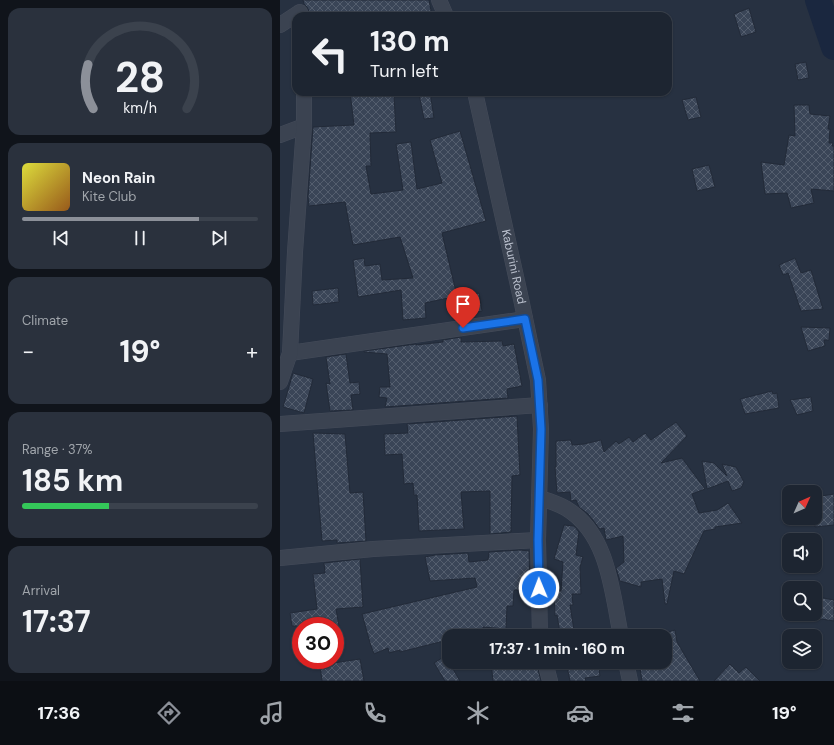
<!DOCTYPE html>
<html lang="en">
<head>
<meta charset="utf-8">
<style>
	body { margin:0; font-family:"DM Sans",sans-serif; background:#2a313d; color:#f1f3f6; height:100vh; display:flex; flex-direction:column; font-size:15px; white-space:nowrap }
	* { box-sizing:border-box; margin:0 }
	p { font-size:13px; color:#a0a5ab }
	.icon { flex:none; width:22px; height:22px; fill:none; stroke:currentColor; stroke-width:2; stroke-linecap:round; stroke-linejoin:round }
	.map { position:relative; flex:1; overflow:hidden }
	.drawer { display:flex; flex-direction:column; gap:8px; padding:8px; background:#10141b; width:280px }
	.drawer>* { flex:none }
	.guide { position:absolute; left:12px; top:12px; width:380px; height:84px; border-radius:12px; box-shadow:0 1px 3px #0004,0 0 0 1px #3b424d; background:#1d2531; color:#f1f3f6; overflow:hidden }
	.needle { width:26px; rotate:45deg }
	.controls { position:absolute; left:502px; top:485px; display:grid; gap:8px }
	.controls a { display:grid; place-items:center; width:40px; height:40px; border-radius:8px; background:#1d2531; box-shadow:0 1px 3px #0004,0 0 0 1px #3b424d; font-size:20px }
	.speed { position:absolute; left:12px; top:617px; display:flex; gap:8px; font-size:20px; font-weight:700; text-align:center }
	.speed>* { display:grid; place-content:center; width:52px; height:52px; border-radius:50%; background:#1d2531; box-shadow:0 1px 3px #0004,0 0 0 1px #3b424d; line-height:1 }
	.speed .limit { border:6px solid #d22; background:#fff; color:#111 }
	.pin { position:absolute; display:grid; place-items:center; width:34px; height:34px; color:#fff; margin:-41px -17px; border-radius:50% 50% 50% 0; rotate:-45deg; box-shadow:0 0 4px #0007 }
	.pin .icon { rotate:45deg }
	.me { position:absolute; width:44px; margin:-22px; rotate:359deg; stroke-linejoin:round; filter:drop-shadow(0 0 3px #0008) }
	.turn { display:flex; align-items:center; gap:14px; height:84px; padding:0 12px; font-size:18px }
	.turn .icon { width:52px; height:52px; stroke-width:2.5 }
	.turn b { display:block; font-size:28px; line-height:34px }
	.big { font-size:30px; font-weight:700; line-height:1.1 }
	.drawer .tile { flex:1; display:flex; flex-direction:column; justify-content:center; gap:6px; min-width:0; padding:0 14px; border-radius:12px; background:#2a313d }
	.drawer .dial { align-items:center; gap:0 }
	.dial svg { height:104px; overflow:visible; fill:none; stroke:#3b424d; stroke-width:7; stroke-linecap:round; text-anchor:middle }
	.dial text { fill:#f1f3f6; stroke:none }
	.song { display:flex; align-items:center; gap:12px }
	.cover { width:48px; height:48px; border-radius:6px; background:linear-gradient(135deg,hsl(60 70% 55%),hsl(30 70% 35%)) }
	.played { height:4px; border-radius:2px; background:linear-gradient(90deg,#8c9099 75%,#3b424d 75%) }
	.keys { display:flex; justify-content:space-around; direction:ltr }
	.heat { display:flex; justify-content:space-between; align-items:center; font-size:22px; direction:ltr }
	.charge { height:6px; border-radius:3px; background:linear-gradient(90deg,#34c759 37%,#3b424d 0) }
	.trip { position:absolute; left:162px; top:629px; width:230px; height:40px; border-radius:12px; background:#1d2531; box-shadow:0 1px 3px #0004,0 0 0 1px #3b424d; font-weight:700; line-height:40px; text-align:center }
	.dock { display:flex; height:64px; justify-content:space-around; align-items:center; background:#0c0f14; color:#a0a5ab }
	.dock .icon { width:28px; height:28px }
	.dock .on { color:#8c9099 }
	.dock b { font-size:18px; color:#f1f3f6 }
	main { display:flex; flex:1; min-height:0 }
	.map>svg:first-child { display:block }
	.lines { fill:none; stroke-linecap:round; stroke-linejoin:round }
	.river { stroke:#1a273f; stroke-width:26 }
	.building { fill:url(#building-cross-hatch); stroke:#222a38 }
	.minor-casing { stroke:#454c5a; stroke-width:16 }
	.minor { stroke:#3b4351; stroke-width:15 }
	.route-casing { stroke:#114b97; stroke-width:10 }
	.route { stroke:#1a73e8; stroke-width:7 }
	.labels { text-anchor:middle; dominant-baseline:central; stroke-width:4; stroke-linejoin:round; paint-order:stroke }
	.street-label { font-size:12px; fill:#b8becb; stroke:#202836 }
</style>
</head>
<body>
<main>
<section class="drawer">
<div class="tile dial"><svg viewBox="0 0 100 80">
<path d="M14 69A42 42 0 1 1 86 69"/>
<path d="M14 69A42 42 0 0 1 10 35" stroke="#8c9099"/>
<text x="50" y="56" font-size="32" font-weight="700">28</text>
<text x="50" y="72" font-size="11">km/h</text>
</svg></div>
<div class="tile">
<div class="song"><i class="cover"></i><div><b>Neon Rain</b><p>Kite Club</p></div></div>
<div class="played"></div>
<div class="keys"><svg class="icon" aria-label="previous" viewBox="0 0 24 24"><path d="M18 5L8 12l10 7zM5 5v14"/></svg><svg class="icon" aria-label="pause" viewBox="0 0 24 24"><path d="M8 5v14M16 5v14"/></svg><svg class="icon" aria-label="next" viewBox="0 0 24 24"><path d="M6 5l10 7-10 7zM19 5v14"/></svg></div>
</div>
<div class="tile"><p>Climate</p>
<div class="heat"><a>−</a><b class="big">19°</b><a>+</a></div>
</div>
<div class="tile"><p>Range · 37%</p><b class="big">185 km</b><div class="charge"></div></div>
<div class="tile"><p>Arrival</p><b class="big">17:37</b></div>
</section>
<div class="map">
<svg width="554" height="681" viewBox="0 0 554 681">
	<defs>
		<pattern id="building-cross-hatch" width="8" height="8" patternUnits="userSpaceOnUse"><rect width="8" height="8" fill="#3a4557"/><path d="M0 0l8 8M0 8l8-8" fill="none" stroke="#545e6e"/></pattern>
	</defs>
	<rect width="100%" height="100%" fill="#273141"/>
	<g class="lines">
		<!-- river -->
		<path class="river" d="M 538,0 L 554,47"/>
	</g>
	<!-- building -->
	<path class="building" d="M 23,0 L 149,0 L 152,16 L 28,16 L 29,11 L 27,7 L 24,4 Z
		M 469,8 L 476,32 L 461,37 L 454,14 Z
		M 526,62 L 529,78 L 518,80 L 515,64 Z
		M 70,92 L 94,92 L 94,96 L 114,95 L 116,132 L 90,133 L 91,166 L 86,166 L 91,194 L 123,190 L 116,144 L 131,142 L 137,189 L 162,183 L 150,140 L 180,131 L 206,221 L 162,233 L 177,296 L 145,303 L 146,318 L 123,320 L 121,290 L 78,297 L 73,260 L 84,258 L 85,266 L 100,264 L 102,280 L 133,278 L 120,237 L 73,245 L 65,202 L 29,206 L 28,197 L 33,127 L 74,125 Z
		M 150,92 L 154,118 L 144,119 L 139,94 Z
		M 416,97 L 421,117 L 408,120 L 402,100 Z
		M 514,105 L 529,105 L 530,114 L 550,116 L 548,129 L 550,129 L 549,143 L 553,143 L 552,146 L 554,146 L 554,191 L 531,189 L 534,203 L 511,208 L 507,193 L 485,194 L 481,162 L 504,165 L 509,135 L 515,136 Z
		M 429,165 L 435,187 L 417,191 L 412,169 Z
		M 515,258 L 521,273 L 531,270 L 543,309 L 521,311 L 508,273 L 503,275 L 499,265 Z
		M 58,288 L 59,302 L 33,305 L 32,291 Z
		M 199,293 L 202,311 L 189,314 L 185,296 Z
		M 521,327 L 550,328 L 549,340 L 544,340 L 545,346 L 528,351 Z
		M 181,337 L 181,342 L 222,341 L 223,346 L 234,344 L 242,386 L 227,389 L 228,398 L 105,407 L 107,398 L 99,397 L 100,387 L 110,387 L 107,354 L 84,352 L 84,351 L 136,344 L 136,345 L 163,342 L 163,340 Z
		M 66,354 L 70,383 L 79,382 L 80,394 L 71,395 L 73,410 L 50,411 L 46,383 L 50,384 L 46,357 Z
		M 13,373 L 33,379 L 24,413 L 3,407 Z
		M 492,391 L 493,394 L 497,393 L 499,408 L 465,414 L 460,399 Z
		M 531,397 L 533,411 L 517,415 L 510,400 Z
		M 237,416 L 240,475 L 232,476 L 231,532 L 210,534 L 210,491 L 181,492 L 184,529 L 139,531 L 137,495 L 134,495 L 133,483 L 124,484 L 122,454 L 105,455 L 104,434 L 128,433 L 127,424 Z
		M 396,422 L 407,436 L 381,463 L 402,458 L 425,489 L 412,494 L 419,513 L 437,510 L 448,503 L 462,523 L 435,527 L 435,529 L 424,531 L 404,574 L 394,571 L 387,604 L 385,604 L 382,579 L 361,582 L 361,587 L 340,581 L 336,568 L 344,562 L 343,536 L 326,540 L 324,528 L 320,529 L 308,514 L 299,507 L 296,500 L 291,501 L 290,492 L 277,493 L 275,467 L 276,467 L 276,441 L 291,440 L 292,445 L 304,444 L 321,440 L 324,452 L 336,441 L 339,444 L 349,437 L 353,442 L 365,433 L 371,440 Z
		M 33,433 L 65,434 L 70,493 L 83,492 L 86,541 L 57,543 L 57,540 L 42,541 Z
		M 422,461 L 434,463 L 447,476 L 442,464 L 456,467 L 464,482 L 461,488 L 452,491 L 448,481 L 427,489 Z
		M 554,494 L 554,525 L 535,527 L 535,497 Z
		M 284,525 L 294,526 L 299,532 L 296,555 L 303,557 L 300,567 L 301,594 L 292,594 L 293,605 L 290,605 L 294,630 L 280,633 L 277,615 L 275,616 L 274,591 L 281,591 L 283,562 L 274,559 Z
		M 240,550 L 249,551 L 250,590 L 234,590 L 233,606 L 227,606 L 226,629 L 203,627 L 203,632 L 186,636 L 163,636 L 164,641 L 120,652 L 120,650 L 109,653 L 108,648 L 94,654 L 90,643 L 82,614 L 197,587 L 195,578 L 150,581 L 145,557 L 155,555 L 188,553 L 189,562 L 208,560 L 209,552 Z
		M 80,559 L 83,607 L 56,609 L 59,626 L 12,626 L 10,613 L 37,609 L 33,574 L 45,573 L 44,563 Z
		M 538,597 L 554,600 L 554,621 L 535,618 Z
		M 395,630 L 397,642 L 420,681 L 362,681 L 359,662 L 385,662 L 385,633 Z
		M 165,656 L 169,662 L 180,681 L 165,681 L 154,663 Z
		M 80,659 L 84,681 L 42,681 L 40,665 Z
		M 211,662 L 256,662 L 261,681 L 213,681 Z
		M 288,662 L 318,662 L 320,676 L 305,678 L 306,681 L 290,681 L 287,666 L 289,665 Z
		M 450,664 L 459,673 L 466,667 L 480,681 L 434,681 Z"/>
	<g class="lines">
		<!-- minor casing -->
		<g class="minor-casing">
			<g id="minor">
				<path d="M 159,0 L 166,16"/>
				<path d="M 0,25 L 20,12"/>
				<path id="s1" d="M 195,92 L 241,299 L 258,380 L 261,429 L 258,540 L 260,636"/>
				<path d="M 0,135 L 24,126"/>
				<path d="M 10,353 L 245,319"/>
				<path d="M 0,382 L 10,353 L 15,252 L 24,126 L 24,92"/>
				<path d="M 0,424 L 260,405"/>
				<path d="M 259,497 C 268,501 279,504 287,509 C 329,535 332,593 341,636"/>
				<path d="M 0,558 L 93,549 L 258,540"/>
				<path d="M 265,662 L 270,681"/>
				<path d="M 346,662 L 350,681"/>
			</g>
		</g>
		<!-- minor -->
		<use href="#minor" class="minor"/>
	</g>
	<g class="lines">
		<!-- route casing -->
		<g class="route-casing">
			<path id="route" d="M 183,328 L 245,319 L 258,380 L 261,429 L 258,540 L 259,588"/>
		</g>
		<!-- route -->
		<use href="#route" class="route"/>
	</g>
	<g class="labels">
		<!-- street labels -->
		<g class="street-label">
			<text stroke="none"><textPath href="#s1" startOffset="179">Kaburini Road</textPath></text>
		</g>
	</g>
</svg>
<div class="controls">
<a><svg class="needle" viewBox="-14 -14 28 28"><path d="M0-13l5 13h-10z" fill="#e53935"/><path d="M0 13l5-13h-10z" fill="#a0a5ab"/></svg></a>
<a><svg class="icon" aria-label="sound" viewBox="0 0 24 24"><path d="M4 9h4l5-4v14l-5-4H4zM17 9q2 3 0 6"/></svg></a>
<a><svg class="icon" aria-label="search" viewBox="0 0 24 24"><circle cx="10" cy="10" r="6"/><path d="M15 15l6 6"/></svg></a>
<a><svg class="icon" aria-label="layers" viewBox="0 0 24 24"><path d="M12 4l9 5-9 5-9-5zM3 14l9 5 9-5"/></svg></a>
</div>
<div class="speed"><div class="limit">30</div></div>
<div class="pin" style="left:183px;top:328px;background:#d93025"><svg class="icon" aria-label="arrive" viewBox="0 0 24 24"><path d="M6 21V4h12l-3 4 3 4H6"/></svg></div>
<svg class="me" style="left:259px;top:588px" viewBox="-20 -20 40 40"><circle r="17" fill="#1a73e8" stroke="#fff" stroke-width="3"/><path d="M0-11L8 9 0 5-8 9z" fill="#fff"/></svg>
<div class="trip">17:37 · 1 min · 160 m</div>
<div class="guide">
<div class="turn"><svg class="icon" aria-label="left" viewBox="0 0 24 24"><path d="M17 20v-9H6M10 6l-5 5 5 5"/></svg><div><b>130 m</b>Turn left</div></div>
</div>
</div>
</main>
<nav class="dock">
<b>17:36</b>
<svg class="icon on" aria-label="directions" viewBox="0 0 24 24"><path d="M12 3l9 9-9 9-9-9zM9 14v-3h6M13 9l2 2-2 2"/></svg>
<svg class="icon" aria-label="music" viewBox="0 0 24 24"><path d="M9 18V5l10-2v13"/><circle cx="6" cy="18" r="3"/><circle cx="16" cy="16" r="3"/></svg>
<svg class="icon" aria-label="phone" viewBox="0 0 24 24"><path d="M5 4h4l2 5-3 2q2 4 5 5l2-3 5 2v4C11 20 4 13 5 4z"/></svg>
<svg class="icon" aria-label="climate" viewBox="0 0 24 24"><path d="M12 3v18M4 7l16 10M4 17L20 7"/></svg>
<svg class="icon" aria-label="car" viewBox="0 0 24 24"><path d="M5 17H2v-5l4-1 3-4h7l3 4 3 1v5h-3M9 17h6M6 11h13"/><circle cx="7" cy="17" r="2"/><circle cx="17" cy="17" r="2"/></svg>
<svg class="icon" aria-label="filters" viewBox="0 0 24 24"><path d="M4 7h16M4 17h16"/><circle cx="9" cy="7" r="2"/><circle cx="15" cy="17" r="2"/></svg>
<b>19°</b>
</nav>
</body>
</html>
